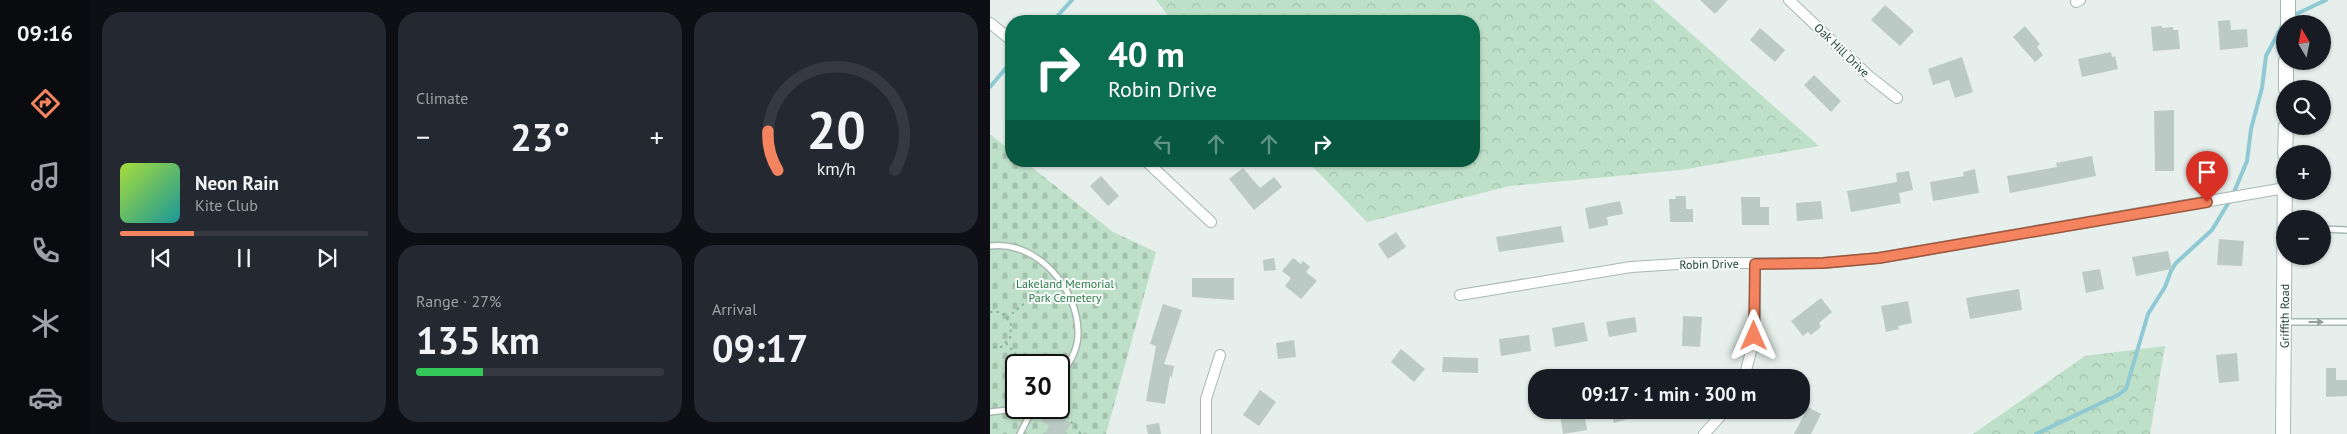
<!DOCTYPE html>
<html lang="en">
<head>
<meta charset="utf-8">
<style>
	body { margin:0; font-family:"PT Sans",sans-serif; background:#242831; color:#f1f3f6; height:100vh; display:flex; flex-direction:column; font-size:19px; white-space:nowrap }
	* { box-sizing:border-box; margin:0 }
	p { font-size:16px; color:#9ea1a6 }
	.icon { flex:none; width:28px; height:28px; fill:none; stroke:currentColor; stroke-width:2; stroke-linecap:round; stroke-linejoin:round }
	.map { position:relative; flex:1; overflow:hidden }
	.sheet { display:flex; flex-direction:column; gap:12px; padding:12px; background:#0d0f14; width:900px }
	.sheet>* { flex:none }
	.top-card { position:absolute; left:15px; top:15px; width:475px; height:152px; border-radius:20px; box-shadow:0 1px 4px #0004; background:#0b6e4f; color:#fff; overflow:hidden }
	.needle { width:32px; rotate:350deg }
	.fabs { position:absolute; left:1286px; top:15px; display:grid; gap:10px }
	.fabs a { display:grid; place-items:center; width:55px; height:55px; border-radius:50%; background:#171b24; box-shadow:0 1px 4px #0004; font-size:25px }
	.speed { position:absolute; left:15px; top:354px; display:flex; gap:10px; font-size:25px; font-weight:700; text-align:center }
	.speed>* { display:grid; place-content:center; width:65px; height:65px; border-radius:50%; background:#171b24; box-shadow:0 1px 4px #0004; line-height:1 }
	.speed .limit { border:2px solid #111; border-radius:8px; background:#fff; color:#111 }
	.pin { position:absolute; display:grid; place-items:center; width:42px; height:42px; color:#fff; margin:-51px -21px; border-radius:50% 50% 50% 0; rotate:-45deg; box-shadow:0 0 5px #0007 }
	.pin .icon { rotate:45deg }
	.me { position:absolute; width:55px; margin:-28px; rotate:0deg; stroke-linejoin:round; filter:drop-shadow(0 0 4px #0008) }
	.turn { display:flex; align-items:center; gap:18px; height:105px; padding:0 20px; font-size:22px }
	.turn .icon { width:65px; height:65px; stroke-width:2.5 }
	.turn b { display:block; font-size:35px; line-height:42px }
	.lanes { display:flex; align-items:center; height:48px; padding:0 20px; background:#0003; justify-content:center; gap:25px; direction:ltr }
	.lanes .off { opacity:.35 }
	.big { font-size:38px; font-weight:800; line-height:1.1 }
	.sheet .widget { flex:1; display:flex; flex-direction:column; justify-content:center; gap:8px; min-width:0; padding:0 18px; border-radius:20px; background:#242831 }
	.sheet .dial { align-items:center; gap:0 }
	.dial svg { height:130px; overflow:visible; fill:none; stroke:#363941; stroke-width:7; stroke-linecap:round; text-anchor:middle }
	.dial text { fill:#f1f3f6; stroke:none }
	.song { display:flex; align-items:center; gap:15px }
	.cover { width:60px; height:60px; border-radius:8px; background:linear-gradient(135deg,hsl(80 70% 55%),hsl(180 70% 35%)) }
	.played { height:5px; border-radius:2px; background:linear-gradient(90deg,#f4845f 30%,#363941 30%) }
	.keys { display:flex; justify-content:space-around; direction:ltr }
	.heat { display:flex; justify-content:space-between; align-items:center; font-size:28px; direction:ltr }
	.charge { height:8px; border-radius:4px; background:linear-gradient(90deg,#34c759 27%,#363941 0) }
	.sheet .tiles { flex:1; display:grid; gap:12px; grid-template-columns:repeat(3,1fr) }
	.widget:first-child { grid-row:span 2 }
	.trip { position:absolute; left:538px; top:369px; width:282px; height:50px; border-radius:20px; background:#171b24; box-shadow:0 1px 4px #0004; font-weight:800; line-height:50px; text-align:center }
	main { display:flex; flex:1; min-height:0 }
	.tabs { display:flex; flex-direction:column; width:90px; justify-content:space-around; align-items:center; background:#090b0e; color:#9ea1a6 }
	.tabs .icon { width:35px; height:35px }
	.tabs .selected { color:#f4845f }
	.tabs b { font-size:22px; color:#f1f3f6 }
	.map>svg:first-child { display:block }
	.forest { fill:url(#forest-crowns) }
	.cemetery { fill:url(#cemetery-stones); fill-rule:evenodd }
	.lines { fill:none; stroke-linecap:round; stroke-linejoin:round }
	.stream { stroke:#8ec9d4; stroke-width:4 }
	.building { fill:#bbcac4 }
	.lane-casing { stroke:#a8b8b2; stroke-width:8 }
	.street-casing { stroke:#a8b8b2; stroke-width:12 }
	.secondary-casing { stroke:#a4bbb3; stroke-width:16 }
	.path { stroke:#86b3a5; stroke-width:2; stroke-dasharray:2.5 4; stroke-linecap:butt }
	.lane { stroke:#fff; stroke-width:5 }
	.street { stroke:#fff; stroke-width:10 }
	.secondary { stroke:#fff; stroke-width:14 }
	.oneway { fill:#92a09c }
	.route-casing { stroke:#9f563e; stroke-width:12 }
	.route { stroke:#f4845f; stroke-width:9 }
	.labels { text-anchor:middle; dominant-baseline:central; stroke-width:4; stroke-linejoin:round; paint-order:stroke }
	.street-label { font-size:12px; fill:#24423a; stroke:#f7fbf9 }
	.park-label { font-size:12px; fill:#2d7a4b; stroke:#f7fbf9 }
</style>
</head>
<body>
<main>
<nav class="tabs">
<b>09:16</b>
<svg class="icon selected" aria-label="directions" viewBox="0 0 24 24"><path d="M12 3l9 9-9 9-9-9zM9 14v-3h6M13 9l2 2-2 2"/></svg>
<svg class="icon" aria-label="music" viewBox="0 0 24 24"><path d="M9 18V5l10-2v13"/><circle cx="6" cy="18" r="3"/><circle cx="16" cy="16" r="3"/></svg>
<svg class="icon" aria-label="phone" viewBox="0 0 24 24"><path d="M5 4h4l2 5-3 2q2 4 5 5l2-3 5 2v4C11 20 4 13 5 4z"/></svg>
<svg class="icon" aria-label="climate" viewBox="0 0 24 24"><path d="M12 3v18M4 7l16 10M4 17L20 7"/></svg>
<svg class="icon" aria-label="car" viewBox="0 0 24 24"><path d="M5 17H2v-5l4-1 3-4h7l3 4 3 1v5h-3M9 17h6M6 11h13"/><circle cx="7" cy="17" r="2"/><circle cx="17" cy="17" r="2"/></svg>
</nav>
<section class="sheet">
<div class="tiles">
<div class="widget">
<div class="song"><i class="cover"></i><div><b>Neon Rain</b><p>Kite Club</p></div></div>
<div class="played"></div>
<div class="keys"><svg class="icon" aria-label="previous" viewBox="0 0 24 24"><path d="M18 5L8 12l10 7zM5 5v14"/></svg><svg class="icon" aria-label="pause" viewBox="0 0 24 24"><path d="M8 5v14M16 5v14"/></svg><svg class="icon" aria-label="next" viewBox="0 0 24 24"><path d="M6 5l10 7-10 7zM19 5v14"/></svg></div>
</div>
<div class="widget"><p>Climate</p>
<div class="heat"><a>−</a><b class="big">23°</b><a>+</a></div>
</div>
<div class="widget dial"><svg viewBox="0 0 100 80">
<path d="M14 69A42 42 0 1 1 86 69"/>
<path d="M14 69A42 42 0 0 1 8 45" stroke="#f4845f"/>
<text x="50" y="56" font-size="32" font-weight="700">20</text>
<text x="50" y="72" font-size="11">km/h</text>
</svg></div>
<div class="widget"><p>Range · 27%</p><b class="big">135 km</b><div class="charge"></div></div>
<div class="widget"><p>Arrival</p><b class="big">09:17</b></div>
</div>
</section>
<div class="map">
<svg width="1357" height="434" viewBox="0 0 1357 434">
	<defs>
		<pattern id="forest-crowns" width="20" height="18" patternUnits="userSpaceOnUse" patternTransform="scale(1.25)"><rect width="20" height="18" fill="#bfe0c8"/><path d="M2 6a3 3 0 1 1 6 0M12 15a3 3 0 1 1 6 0" fill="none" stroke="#a4c1ad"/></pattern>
		<pattern id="cemetery-stones" width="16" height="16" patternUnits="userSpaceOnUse" patternTransform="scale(1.25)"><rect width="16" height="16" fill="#bfe0c8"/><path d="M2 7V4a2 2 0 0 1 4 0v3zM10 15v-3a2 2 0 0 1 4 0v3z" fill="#a4c1ad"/></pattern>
	</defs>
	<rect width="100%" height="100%" fill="#e6efeb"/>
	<!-- forest -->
	<path class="forest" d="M 166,0 L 663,0 L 829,146 L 691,170 L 520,186 L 377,222 L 317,161 L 484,161 L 484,21 L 182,21 Z
		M 1175,346 L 1160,434 L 983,434 L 1095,356 Z"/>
	<!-- cemetery -->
	<path class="cemetery" d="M 0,134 L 21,151 L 21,161 L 34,161 L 123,232 L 166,252 L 116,434 L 0,434 ZM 26,365 L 69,365 L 69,408 L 26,408 Z"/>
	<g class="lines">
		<!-- stream -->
		<path class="stream" d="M 1302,16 L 1336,0
			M 63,21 L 82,0
			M 0,87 L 21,62
			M 1046,434 L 1128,395 L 1136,389 L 1158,314 L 1175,287 L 1181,271 L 1186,263 L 1222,230 L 1242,197 L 1257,161 L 1261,129 L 1272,88 L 1276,56 L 1293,24"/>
	</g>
	<!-- building -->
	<path class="building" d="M 710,0 L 738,0 L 725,14 Z
		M 895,5 L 924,31 L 910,46 L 881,20 Z
		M 1240,20 L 1241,30 L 1257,29 L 1258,47 L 1230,50 L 1228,21 Z
		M 1035,26 L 1050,44 L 1047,47 L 1053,55 L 1045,62 L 1023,37 Z
		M 1172,26 L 1172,28 L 1183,27 L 1183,30 L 1188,30 L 1190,49 L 1163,51 L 1161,27 Z
		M 770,28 L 795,50 L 785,62 L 760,40 Z
		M 1121,52 L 1122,57 L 1125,56 L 1128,69 L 1092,77 L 1088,59 Z
		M 972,57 L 983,92 L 965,98 L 959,80 L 943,85 L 938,69 Z
		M 824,75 L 851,101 L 841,112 L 814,85 Z
		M 1184,110 L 1184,171 L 1165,171 L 1164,111 Z
		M 1102,156 L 1106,176 L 1020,193 L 1017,176 L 1067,167 L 1066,163 Z
		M 253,168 L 270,188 L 284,177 L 292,187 L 264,210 L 239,179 Z
		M 985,169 L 989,193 L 943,201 L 940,182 L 974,176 L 973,172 Z
		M 919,171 L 923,190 L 909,193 L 911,203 L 861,212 L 857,191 L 907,182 L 906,173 Z
		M 111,176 L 129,196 L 118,206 L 100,186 Z
		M 685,196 L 696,196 L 696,209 L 703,209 L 703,222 L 680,222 L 679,199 L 686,199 Z
		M 751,197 L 770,197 L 770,207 L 779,207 L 779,225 L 752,225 Z
		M 630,201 L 633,214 L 617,217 L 618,225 L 599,229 L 595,208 Z
		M 831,201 L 833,219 L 807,221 L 806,203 Z
		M 571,226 L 574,242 L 509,252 L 506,237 Z
		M 406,232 L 416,247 L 398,259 L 388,244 Z
		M 1229,239 L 1254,241 L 1252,266 L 1227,265 Z
		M 1178,251 L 1182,269 L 1146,276 L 1142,257 Z
		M 284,258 L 286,270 L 274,271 L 273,260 Z
		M 303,258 L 311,264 L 313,261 L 320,267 L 316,272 L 327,281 L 311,299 L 295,286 L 301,278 L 292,271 Z
		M 1110,269 L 1114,289 L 1096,293 L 1092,272 Z
		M 202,278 L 244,278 L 244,300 L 202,297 Z
		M 1029,289 L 1032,310 L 980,319 L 976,298 Z
		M 831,298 L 842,312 L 829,323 L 831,327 L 821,335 L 818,332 L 813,336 L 801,321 Z
		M 918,301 L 922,323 L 908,326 L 909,329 L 896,332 L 891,306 Z
		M 173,304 L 192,310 L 174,364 L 184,366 L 182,377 L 180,376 L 175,404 L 156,401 L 166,346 L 160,344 Z
		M 693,316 L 712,317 L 710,347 L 692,346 Z
		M 645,317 L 647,332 L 619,337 L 616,322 Z
		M 594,322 L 598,341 L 565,347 L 562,328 Z
		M 539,335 L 541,351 L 511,356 L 509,339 Z
		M 304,340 L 306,357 L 288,359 L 286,343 Z
		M 411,349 L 435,369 L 424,382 L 401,362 Z
		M 1247,353 L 1249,381 L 1229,383 L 1226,355 Z
		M 453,357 L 488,358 L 488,373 L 452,372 Z
		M 1336,368 L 1346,368 L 1346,380 L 1357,380 L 1357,396 L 1336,397 Z
		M 270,390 L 286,402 L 269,426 L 253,415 Z
		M 818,407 L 831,414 L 821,434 L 804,434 Z
		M 58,410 L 81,423 L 75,434 L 55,434 L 59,426 L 51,421 Z
		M 628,410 L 639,410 L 641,418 L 624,423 L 621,412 Z
		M 594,411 L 597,430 L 573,434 L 570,415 Z
		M 169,423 L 171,434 L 158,434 L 156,425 Z"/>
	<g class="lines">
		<!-- lane casing -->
		<g class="lane-casing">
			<path id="lane" d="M 1332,229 L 1357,230
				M 0,246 C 47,240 89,289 88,334 C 88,351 78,365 69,379
				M 1296,322 L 1357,322
				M 0,412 L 34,408
				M 30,434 L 43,408"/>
		</g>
		<!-- street casing -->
		<g class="street-casing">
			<path id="street" d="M 799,0 L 880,77 L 907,98
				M 1086,2 L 1090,0
				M 0,23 L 21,40
				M 156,161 L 221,222
				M 470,295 L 641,267 L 704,263 L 833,263 L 889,258 L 1295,188
				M 754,378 L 765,336 L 765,264
				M 216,434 L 216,399 L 230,355
				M 714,434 L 736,410"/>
		</g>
		<!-- secondary casing -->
		<g class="secondary-casing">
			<g id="secondary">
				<path d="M 1298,24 L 1298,0"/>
				<path d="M 1296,89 L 1296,61"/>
				<path d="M 1295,154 L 1296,126"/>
				<path id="s1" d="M 1293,434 L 1295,170"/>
			</g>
		</g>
		<!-- path -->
		<path class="path" d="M 0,312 L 11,312 L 21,323 L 20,338 L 11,347 L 0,347
			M 17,318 L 61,281
			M 16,343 L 35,365
			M 69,406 L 91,434"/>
		<!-- lane -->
		<use href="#lane" class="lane"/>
		<!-- street -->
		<use href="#street" class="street"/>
		<!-- secondary -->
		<use href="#secondary" class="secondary"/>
	</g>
	<!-- one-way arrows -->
	<defs><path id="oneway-solid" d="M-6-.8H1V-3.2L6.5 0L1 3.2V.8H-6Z" transform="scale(1.25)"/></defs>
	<use class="oneway" href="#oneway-solid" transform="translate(1326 322)"/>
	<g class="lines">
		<!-- route casing -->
		<g class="route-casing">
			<path id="route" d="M 764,336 L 765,264 L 833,263 L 889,258 L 1217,202"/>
		</g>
		<!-- route -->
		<use href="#route" class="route"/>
	</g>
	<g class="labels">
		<!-- street labels -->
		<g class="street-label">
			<text transform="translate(852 50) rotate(44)">Oak Hill Drive</text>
			<text transform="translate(719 264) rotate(-1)">Robin Drive</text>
			<text stroke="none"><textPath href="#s1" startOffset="118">Griffith Road</textPath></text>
		</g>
		<!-- park labels -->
		<g class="park-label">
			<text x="75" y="283">Lakeland Memorial<tspan x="75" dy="14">Park Cemetery</tspan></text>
		</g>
	</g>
</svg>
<div class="fabs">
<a><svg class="needle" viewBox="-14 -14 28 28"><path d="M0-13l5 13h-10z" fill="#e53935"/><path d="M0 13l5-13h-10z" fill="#9ea1a6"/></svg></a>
<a><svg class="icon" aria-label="search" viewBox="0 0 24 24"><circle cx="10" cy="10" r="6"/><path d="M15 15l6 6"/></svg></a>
<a>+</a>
<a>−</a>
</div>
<div class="speed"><div class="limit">30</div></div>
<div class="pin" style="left:1217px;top:202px;background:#d93025"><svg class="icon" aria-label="arrive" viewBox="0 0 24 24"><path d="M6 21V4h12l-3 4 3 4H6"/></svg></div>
<svg class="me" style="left:764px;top:336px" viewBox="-20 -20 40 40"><path d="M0-17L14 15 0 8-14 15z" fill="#f4845f" stroke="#fff" stroke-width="4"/></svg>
<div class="trip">09:17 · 1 min · 300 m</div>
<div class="top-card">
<div class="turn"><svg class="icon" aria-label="right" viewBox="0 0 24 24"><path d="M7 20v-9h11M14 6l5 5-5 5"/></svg><div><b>40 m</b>Robin Drive</div></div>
<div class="lanes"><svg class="icon off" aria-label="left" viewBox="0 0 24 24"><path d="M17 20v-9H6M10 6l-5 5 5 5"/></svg><svg class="icon off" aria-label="ahead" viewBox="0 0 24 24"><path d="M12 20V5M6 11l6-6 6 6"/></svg><svg class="icon off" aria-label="ahead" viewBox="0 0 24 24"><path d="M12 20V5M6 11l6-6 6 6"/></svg><svg class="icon" aria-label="right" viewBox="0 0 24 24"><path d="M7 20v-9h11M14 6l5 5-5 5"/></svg></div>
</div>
</div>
</main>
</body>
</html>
